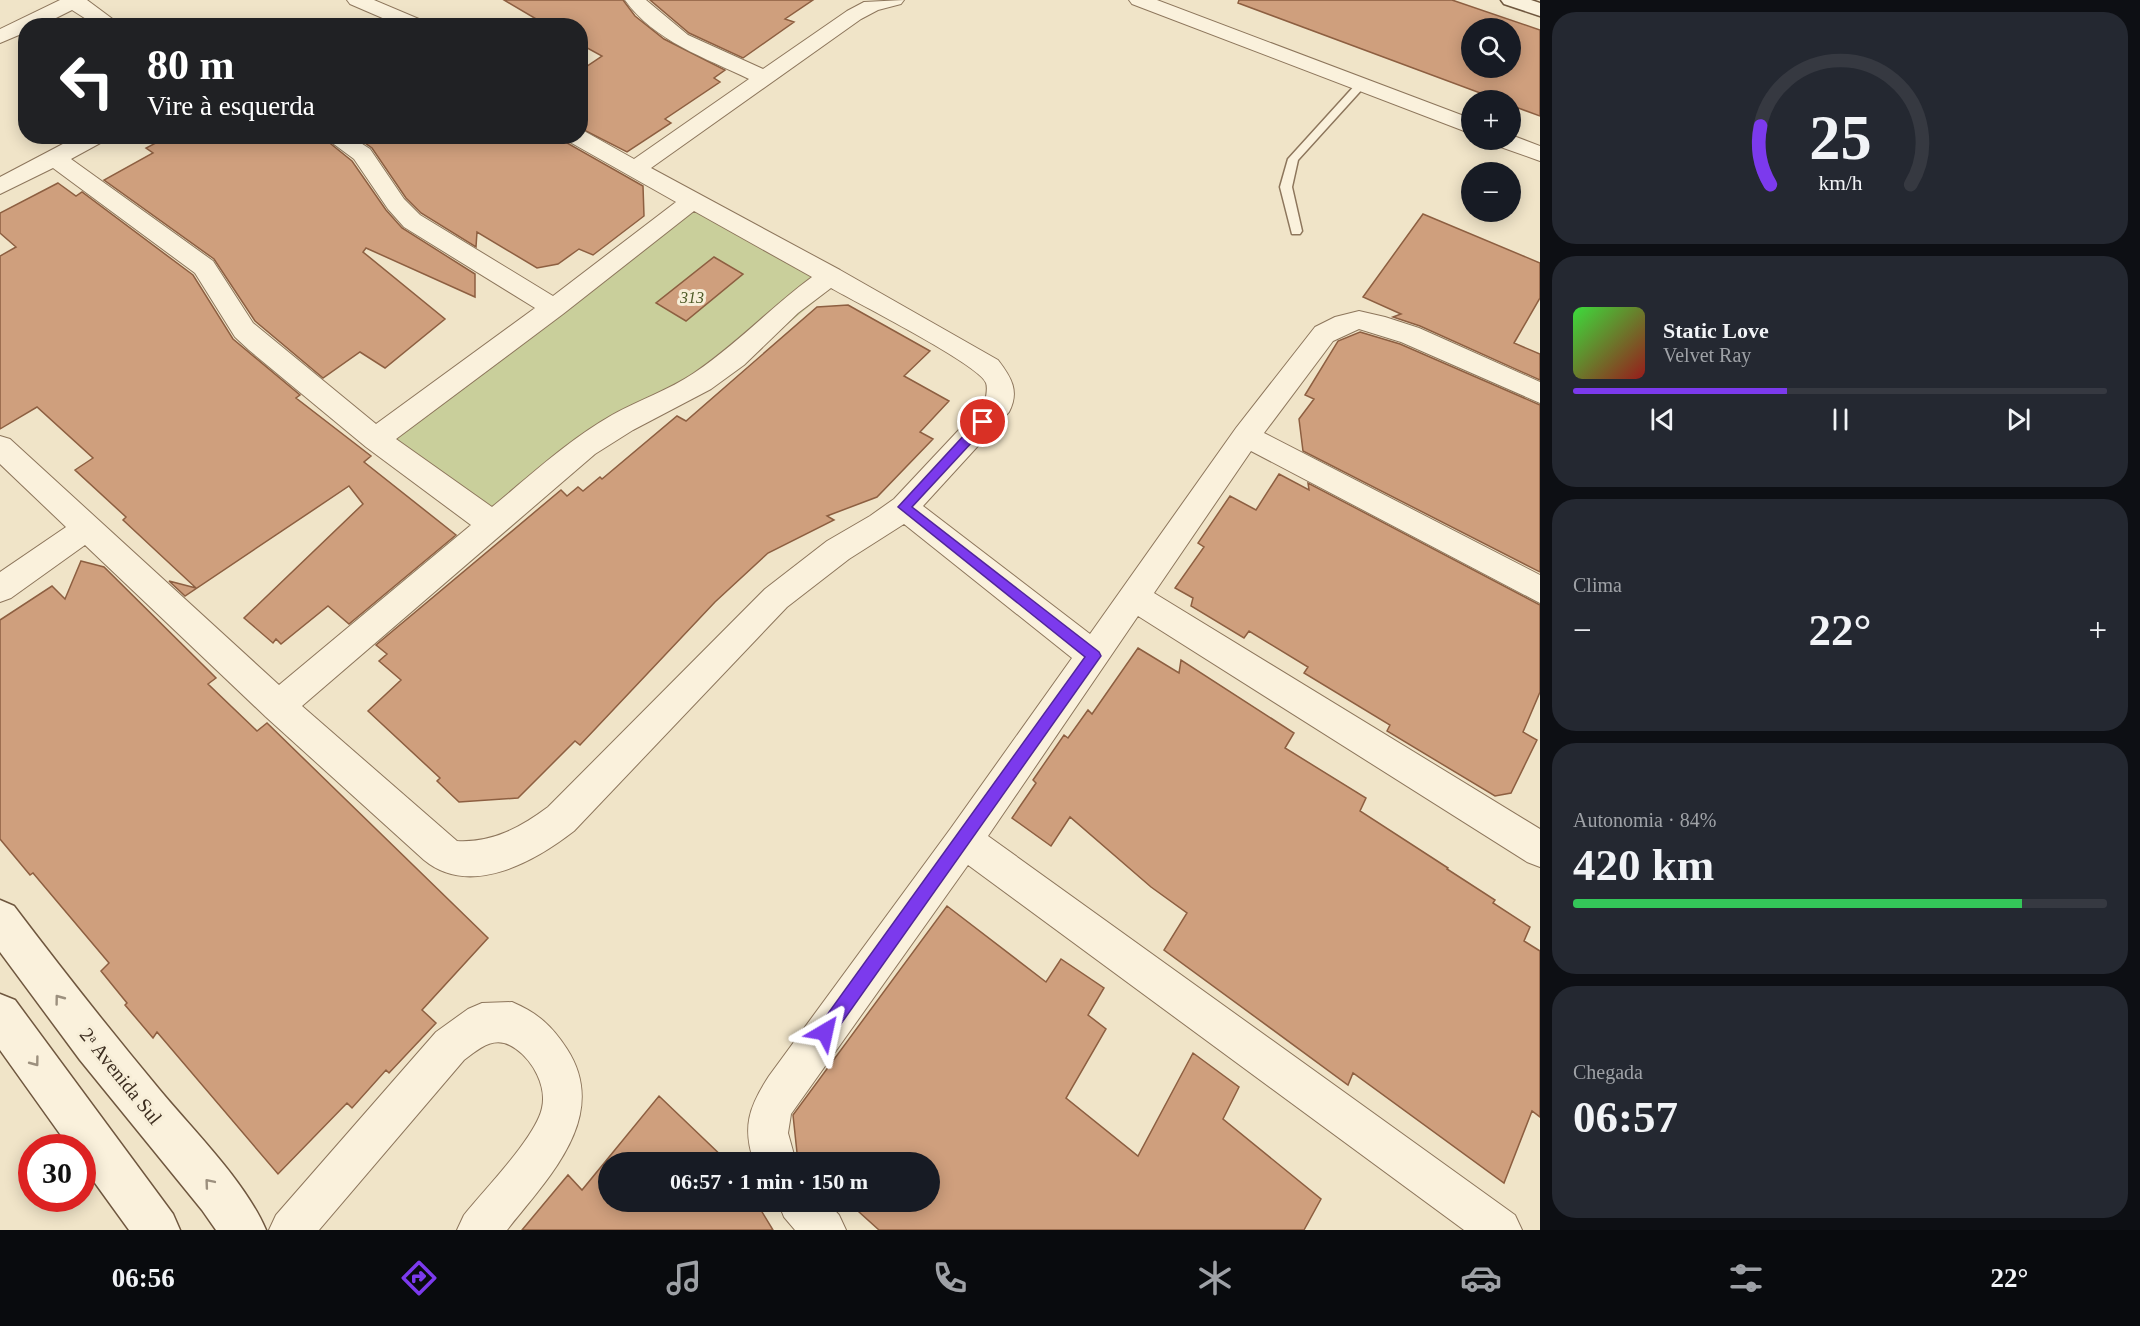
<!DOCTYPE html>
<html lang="pt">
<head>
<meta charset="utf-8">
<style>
	body { margin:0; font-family:"Times New Roman",serif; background:#242831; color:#f1f3f6; height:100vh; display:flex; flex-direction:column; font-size:22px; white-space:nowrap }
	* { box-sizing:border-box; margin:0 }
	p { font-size:20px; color:#9ea1a6 }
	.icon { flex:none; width:33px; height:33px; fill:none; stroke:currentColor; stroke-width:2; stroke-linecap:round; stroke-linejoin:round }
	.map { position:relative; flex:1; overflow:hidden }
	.sheet { display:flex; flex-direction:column; gap:12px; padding:12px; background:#0d0f14; width:600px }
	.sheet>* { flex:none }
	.top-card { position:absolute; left:18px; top:18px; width:570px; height:126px; border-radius:24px; box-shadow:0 3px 15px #0003; background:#202124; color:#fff; overflow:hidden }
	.fabs { position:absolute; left:1461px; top:18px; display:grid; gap:12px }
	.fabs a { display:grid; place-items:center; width:60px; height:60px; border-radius:50%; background:#171b24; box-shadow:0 3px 15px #0003; font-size:30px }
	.speed { position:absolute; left:18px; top:1134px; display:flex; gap:12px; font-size:30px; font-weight:700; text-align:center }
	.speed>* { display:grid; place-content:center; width:78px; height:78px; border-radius:50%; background:#171b24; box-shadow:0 3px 15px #0003; line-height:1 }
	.speed .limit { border:9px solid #d22; background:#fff; color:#111 }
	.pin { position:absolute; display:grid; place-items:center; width:51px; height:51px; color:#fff; margin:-26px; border:3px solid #fff; border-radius:50%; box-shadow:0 2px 6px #0007 }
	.me { position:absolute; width:66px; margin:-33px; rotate:36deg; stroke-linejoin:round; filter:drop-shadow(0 0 4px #0008) }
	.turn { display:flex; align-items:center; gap:21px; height:126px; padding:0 30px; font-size:27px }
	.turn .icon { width:78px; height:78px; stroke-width:2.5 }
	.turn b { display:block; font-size:42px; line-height:51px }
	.big { font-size:45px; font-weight:600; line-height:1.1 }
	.sheet .tile { flex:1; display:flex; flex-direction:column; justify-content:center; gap:9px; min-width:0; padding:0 21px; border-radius:24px; background:#242831 }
	.sheet .dial { align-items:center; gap:0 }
	.dial svg { height:156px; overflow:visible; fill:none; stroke:#363941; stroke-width:7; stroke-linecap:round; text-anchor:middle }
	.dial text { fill:#f1f3f6; stroke:none }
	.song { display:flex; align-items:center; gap:18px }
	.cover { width:72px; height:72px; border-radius:9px; background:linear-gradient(135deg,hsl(120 70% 55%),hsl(0 70% 35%)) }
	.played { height:6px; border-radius:3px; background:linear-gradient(90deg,#7c3aed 40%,#363941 40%) }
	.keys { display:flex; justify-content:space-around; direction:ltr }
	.heat { display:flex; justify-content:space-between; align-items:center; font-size:33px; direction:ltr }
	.charge { height:9px; border-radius:4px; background:linear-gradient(90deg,#34c759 84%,#363941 0) }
	.trip { position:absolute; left:598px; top:1152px; width:342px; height:60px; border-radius:30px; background:#171b24; box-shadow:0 3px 15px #0003; font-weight:600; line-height:60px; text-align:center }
	.tab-bar { display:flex; height:96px; justify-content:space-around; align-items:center; background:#090b0e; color:#9ea1a6 }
	.tab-bar .icon { width:42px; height:42px }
	.tab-bar .selected { color:#7c3aed }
	.tab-bar b { font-size:27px; color:#f1f3f6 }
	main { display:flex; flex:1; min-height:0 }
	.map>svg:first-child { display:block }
	.green { fill:#c9cf9b }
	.building { fill:#cf9f7d; stroke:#8d5f41; stroke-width:1.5; fill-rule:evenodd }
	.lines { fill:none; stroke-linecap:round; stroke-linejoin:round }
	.lane-casing { stroke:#8d765c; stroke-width:3 }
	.street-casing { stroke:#8d765c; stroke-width:2 }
	.secondary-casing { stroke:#6f573f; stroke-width:3 }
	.lane { fill:#faf1dc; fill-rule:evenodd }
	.street { fill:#faf1dc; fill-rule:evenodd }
	.secondary { fill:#faf1dc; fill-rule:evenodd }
	.oneway { stroke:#9c907e }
	.route { fill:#7c3aed; stroke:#51269a; stroke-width:1.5 }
	.labels { text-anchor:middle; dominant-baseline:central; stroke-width:6; stroke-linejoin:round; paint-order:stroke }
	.park-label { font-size:16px; font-style:italic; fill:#4d5a26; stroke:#f7eed8 }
	.near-street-label { font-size:20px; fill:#3d2e20; stroke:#f7eed8 }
</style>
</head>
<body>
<main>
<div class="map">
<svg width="1540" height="1230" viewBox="0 0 1540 1230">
	<rect width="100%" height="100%" fill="#f0e4c8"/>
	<!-- green -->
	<path class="green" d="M 692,196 L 841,280 L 733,369 L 627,418 L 487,539 L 361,439 Z"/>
	<!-- building -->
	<path class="building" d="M 504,0 L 623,0 L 635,16 L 664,39 L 725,70 L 714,78 L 720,82 L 665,119 L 671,123 L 627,152 L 580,128 L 580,71 L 602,56 L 580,44 L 580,26 L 548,26 Z
		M 650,0 L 813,0 L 785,19 L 794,22 L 743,58 L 689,33 Z
		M 1239,0 L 1452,0 L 1540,30 L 1540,116 L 1510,105 L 1510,100 L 1499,100 L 1238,3 ZM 1472,28 L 1510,28 L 1510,68 L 1472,68 Z
		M 169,136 L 321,136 L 352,161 L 386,210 L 402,228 L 475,274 L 475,297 L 366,248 L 363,252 L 445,319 L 385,368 L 360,352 L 323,378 L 255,321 L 214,259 L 104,180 L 153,153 L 146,148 Z
		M 355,136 L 563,136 L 567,143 L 643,186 L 644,216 L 593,255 L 579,249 L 558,264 L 537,268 L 477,232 L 476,247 L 421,213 L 406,198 L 372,148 Z
		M 58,183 L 76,196 L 82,192 L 193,275 L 233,339 L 300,395 L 296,398 L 371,456 L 364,462 L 456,535 L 349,624 L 328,606 L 281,644 L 276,639 L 273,643 L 244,618 L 363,504 L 349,486 L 185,596 L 169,581 L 196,588 L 123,520 L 126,517 L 75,470 L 93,458 L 37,407 L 0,429 L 0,256 L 16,247 L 0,233 L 0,213 Z
		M 1423,214 L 1540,263 L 1540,298 L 1514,343 L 1540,354 L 1540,380 L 1420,326 L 1393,317 L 1401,314 L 1363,297 Z
		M 714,257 L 743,274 L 686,321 L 656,303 Z
		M 848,305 L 930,351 L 904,376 L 949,401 L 920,432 L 933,439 L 877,497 L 827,516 L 834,520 L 768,553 L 715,602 L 580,745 L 575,741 L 518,798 L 459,802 L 437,781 L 440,778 L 368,711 L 401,680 L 379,661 L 387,654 L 376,645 L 561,490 L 567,496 L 578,487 L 583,491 L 600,477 L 602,479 L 677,416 L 686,421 L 817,307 Z
		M 1360,332 L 1400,344 L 1540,405 L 1540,572 L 1303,451 L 1299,419 L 1314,399 L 1305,395 L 1338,341 Z
		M 1279,474 L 1309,490 L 1308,483 L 1540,605 L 1540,692 L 1523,732 L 1537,740 L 1511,793 L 1495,796 L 1387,731 L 1390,725 L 1304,673 L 1308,667 L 1249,631 L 1244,638 L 1191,606 L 1193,598 L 1175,588 L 1204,547 L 1198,543 L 1230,496 L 1256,510 Z
		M 81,561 L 104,567 L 216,678 L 208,684 L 257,731 L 267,723 L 488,938 L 422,1010 L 436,1023 L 389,1073 L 386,1070 L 352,1108 L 347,1103 L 278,1174 L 157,1032 L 153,1038 L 125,1005 L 127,1003 L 101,971 L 109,963 L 33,873 L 30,875 L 0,839 L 0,620 L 52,586 L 65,599 Z
		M 1138,648 L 1179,673 L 1181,660 L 1294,733 L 1285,748 L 1366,798 L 1360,811 L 1448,868 L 1447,869 L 1495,900 L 1493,903 L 1530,927 L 1524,941 L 1540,951 L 1540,1117 L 1532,1111 L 1504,1183 L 1353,1073 L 1348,1085 L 1164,950 L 1187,913 L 1151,887 L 1070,817 L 1051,846 L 1012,818 L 1036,783 L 1033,780 L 1064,735 L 1068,738 L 1088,710 L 1092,714 Z
		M 947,906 L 1046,982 L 1061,959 L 1104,988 L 1088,1015 L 1106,1029 L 1066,1098 L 1138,1156 L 1193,1053 L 1239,1087 L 1223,1119 L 1321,1199 L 1304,1230 L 879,1230 L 848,1202 L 930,1202 L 930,1162 L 798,1162 L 793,1115 Z
		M 659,1096 L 728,1162 L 609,1162 L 609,1202 L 756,1202 L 773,1230 L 522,1230 L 568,1175 L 582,1190 Z"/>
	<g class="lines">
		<!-- lane casing -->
		<g class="lane-casing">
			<path id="lane" d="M 1357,83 L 1366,85 L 1298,160 L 1292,187 L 1302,231 L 1300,234 L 1292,234 L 1280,187 L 1288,159 Z"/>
		</g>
		<!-- street casing -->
		<g class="street-casing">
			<path id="street" d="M 60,0 L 87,0 L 122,26 L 97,26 L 72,10 L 40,26 L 26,26 L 26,32 L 0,43 L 0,29 Z
				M 347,0 L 374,0 L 426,22 L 429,26 L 401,26 L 350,4 Z
				M 625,0 L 646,0 L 688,35 L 763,69 L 847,11 L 864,2 L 904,0 L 901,4 L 878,10 L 861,19 L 651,168 L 840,270 L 998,360 C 1011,377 1020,391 1009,412 L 923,506 L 1090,634 L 1236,428 L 1315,327 L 1335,317 L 1359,311 L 1385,317 L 1419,328 L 1540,382 L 1540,403 L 1401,342 L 1359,329 L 1333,341 L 1264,433 L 1540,575 L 1540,603 L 1251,451 L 1154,593 L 1540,829 L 1540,867 L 1527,862 L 1138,616 L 988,836 L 1515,1215 L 1522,1230 L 1464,1230 L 968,865 L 791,1114 L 788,1133 L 796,1162 L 754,1162 C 742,1127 749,1107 769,1076 L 951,828 L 1072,658 L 904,524 L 849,559 L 787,607 L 574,831 C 534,862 470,898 424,860 L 266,717 L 85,545 L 11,598 L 0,602 L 0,572 L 66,527 L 0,464 L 0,436 L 10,439 L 279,685 L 471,525 L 366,447 L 249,350 L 235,337 L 195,273 L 53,168 L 0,194 L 0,177 L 78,136 L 107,136 L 104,141 L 71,159 L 213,261 L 253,323 L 376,424 L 535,308 L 404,227 L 388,209 L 354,159 L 323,136 L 350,136 L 370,149 L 404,199 L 420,215 L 553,296 L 676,202 L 568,141 L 565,136 L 580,136 L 580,130 L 584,131 L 634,159 L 749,79 C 706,58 654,41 625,0 ZM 694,211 L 812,277 C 771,307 736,345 694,373 C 669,390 639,400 612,415 C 568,440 531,475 492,507 L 396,439 L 563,314 ZM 831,288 C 855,302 980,365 986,383 C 988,388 986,397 985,402 L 894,499 L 870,516 L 827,541 L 765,589 L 548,807 C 521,827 493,843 457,841 L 302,706 L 595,454 L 633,430 L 711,389 L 744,365 L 798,313 Z
				M 1129,0 L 1157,0 L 1472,119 L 1472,134 L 1132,4 Z
				M 1511,135 L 1540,146 L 1540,161 L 1495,145 L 1492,140 L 1510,140 Z
				M 512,1002 C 538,1013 552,1026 567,1049 C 611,1117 547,1179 507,1230 L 457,1230 L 464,1215 C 484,1190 536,1137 542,1108 C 547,1086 533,1061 516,1049 C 496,1034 481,1047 464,1060 L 319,1230 L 269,1230 L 276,1215 L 436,1032 L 468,1009 L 482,1003 Z
				M 778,1202 L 827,1202 L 839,1215 L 846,1230 L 795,1230 L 784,1217 Z"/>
		</g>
		<!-- secondary casing -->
		<g class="secondary-casing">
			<path id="secondary" d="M 1501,0 L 1531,0 L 1540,3 L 1540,16 L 1504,4 Z
				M 0,900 L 14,906 C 61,968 109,1029 159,1089 C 193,1130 245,1181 266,1230 L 216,1230 L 202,1210 L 80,1060 L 0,952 Z
				M 0,994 L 15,1000 L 173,1214 L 180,1230 L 129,1230 L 82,1165 L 82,1148 L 70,1148 L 0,1050 Z"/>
		</g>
		<!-- lane -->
		<use href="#lane" class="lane"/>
		<!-- street -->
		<use href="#street" class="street"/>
		<!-- secondary -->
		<use href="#secondary" class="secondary"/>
	</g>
	<!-- one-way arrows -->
	<defs><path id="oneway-chevron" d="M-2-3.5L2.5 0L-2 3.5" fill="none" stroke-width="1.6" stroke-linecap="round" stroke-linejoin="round" transform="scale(1.5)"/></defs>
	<g class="oneway">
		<use href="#oneway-chevron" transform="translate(59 999) rotate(-127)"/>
		<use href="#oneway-chevron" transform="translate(35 1062) rotate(53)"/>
		<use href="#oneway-chevron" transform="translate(209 1183) rotate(-130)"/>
	</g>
	<!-- route -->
	<path class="route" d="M 983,418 L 987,419 L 987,426 L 912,507 L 1099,652 L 1101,656 L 831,1038 L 825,1041 L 819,1038 L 816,1032 L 819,1026 L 1085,657 L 898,507 L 979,419 Z"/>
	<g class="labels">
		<!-- park labels -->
		<g class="park-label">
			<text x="692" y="297">313</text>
		</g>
		<!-- near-street labels -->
		<g class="near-street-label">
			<text transform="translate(121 1076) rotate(51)">2ᵃ Avenida Sul</text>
		</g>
	</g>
</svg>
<div class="fabs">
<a><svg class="icon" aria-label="search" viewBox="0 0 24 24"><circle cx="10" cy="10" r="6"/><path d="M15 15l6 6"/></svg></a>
<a>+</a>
<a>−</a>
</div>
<div class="speed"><div class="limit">30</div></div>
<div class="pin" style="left:983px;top:422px;background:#d93025"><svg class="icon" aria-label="arrive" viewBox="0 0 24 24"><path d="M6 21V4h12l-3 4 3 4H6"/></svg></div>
<svg class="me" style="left:825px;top:1032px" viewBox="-20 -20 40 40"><path d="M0-17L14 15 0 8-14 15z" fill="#7c3aed" stroke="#fff" stroke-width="4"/></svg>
<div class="trip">06:57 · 1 min · 150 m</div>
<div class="top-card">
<div class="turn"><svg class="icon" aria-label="left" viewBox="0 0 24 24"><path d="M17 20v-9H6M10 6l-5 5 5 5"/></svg><div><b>80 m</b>Vire à esquerda</div></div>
</div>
</div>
<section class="sheet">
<div class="tile dial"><svg viewBox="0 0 100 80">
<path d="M14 69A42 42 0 1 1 86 69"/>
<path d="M14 69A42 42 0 0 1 9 39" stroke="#7c3aed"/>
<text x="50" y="56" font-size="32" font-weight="700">25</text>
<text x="50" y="72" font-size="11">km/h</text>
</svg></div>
<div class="tile">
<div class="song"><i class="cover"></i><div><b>Static Love</b><p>Velvet Ray</p></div></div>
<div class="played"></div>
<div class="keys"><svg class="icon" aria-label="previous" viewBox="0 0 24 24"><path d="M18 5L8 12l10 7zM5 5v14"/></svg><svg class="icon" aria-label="pause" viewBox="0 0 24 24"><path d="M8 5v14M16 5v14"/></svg><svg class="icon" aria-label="next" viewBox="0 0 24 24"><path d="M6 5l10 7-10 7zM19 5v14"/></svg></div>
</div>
<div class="tile"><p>Clima</p>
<div class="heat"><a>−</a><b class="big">22°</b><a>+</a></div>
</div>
<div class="tile"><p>Autonomia · 84%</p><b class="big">420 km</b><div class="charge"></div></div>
<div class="tile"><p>Chegada</p><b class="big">06:57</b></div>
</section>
</main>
<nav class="tab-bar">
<b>06:56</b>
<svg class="icon selected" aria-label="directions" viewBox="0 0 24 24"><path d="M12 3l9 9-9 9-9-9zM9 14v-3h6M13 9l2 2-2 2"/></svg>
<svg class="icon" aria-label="music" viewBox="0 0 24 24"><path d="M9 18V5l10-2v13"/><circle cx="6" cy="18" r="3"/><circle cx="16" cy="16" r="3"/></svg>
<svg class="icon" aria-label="phone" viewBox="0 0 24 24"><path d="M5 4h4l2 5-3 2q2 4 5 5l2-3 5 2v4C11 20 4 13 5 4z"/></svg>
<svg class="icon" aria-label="climate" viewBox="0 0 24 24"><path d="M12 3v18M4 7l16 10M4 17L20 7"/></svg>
<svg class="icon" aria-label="car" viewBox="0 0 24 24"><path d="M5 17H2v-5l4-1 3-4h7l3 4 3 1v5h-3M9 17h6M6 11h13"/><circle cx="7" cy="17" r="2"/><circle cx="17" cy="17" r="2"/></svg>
<svg class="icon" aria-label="filters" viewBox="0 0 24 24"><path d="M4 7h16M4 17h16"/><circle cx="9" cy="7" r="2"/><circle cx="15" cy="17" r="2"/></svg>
<b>22°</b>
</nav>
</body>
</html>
